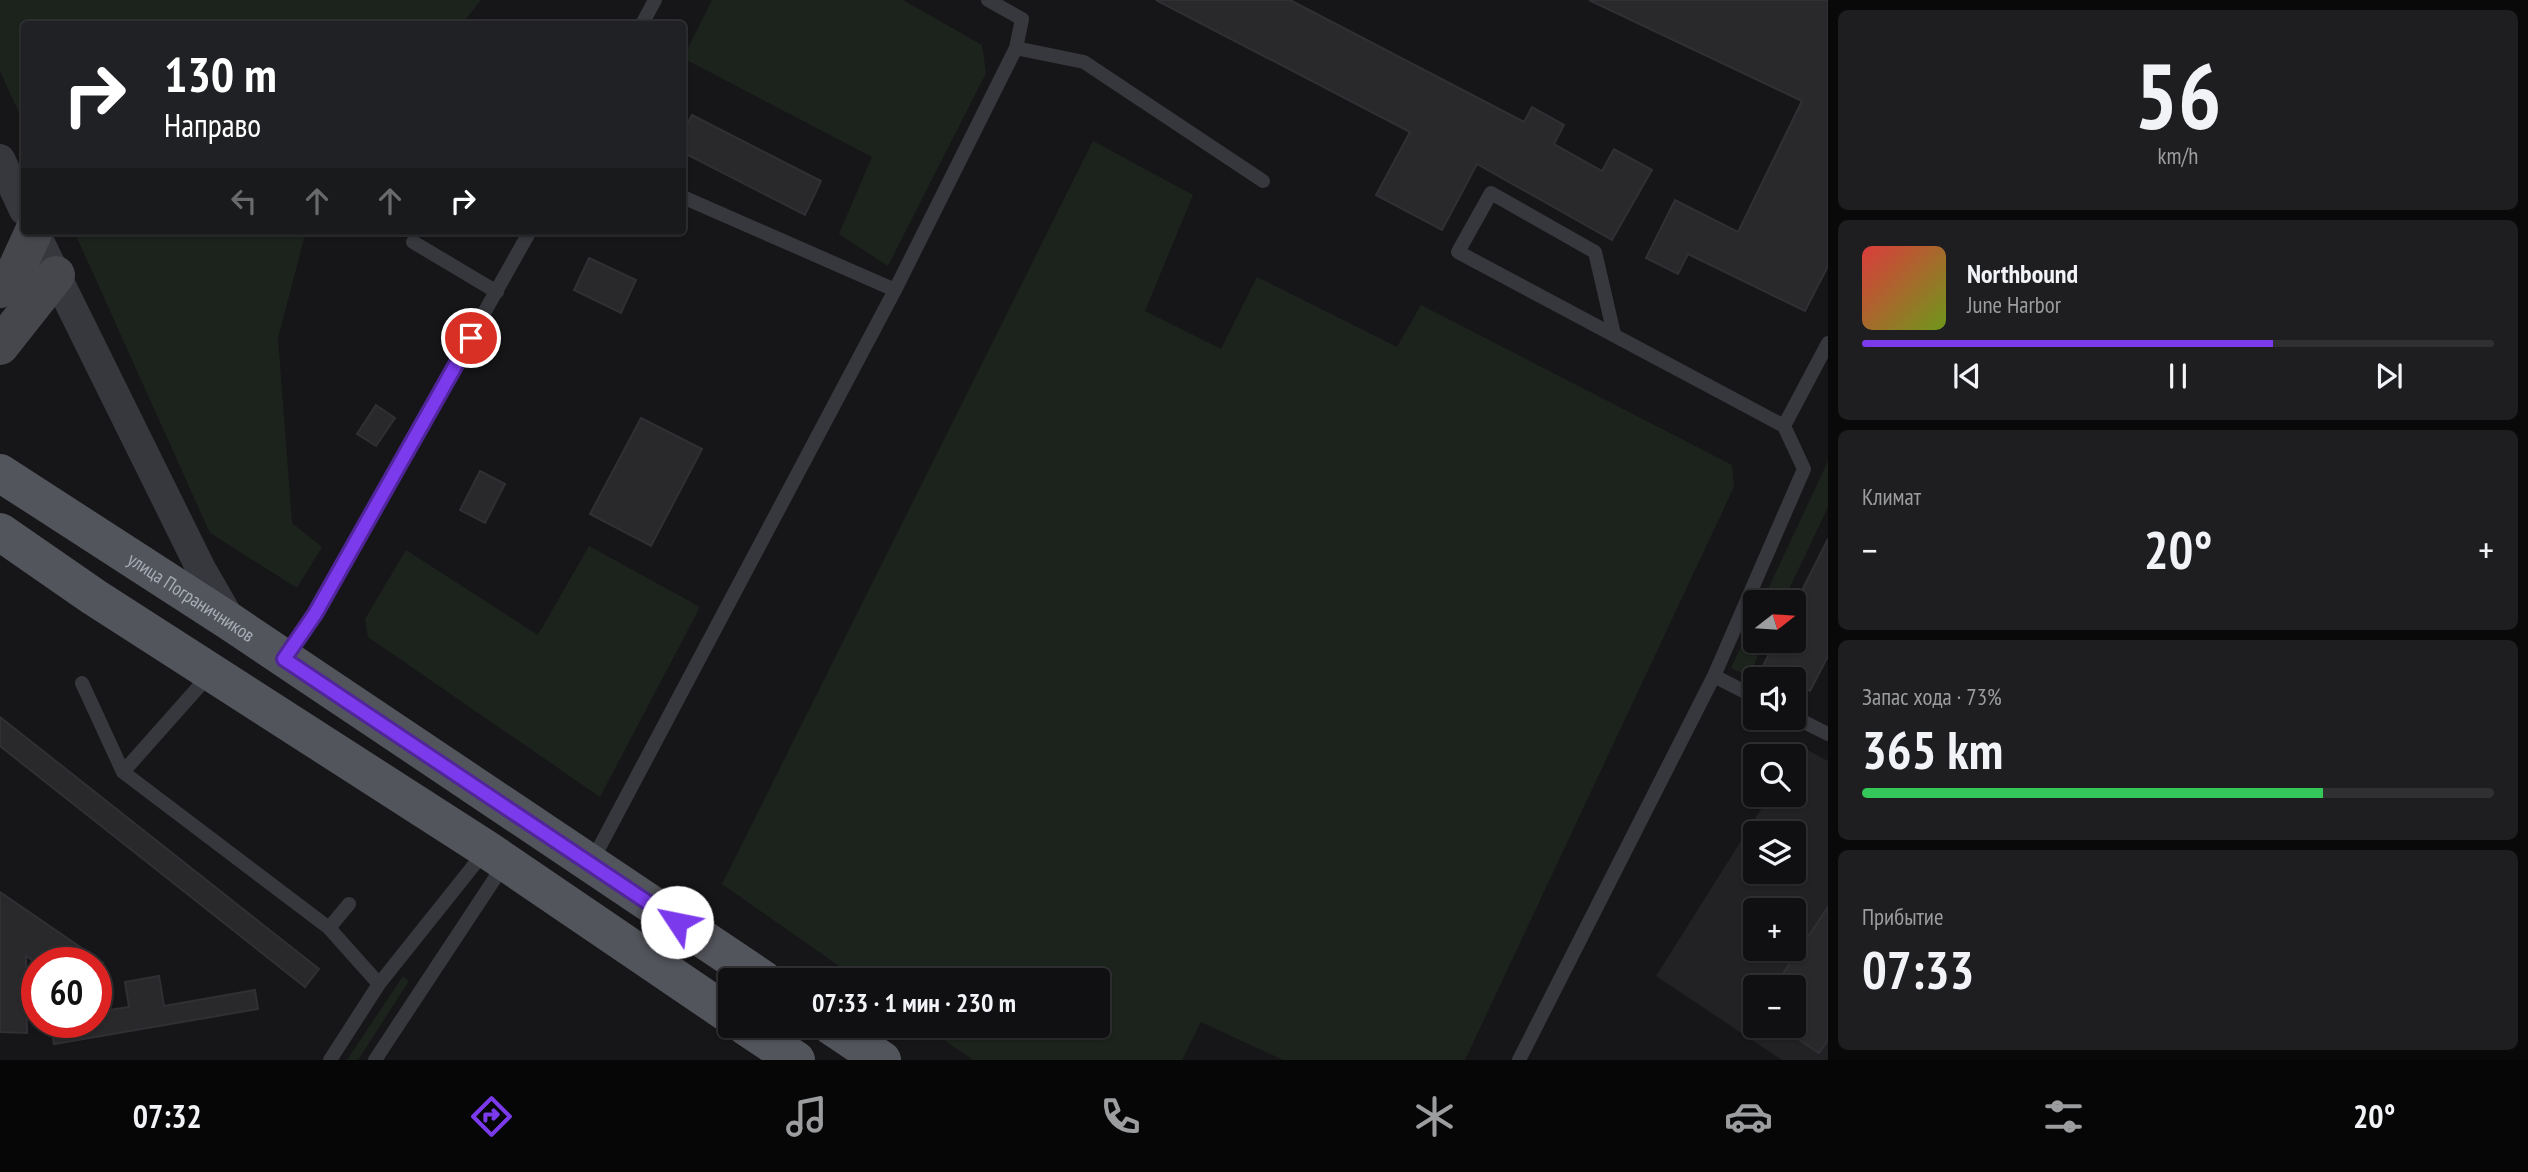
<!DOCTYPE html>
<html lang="ru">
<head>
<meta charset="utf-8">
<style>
	body { margin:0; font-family:"PT Sans Narrow",sans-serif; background:#1e1e20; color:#f1f3f6; height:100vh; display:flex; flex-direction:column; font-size:26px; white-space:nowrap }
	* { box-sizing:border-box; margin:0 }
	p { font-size:23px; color:#9c9d9f }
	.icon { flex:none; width:38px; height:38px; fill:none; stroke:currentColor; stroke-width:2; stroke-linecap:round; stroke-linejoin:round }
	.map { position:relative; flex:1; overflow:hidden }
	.panel { display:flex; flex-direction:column; gap:10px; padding:10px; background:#09090a; width:700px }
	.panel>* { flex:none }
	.banner { position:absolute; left:21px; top:21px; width:665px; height:214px; border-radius:7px; box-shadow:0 2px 5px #0004,0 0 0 2px #303032; background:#202124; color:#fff; overflow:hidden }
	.needle { width:46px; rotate:73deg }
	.controls { position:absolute; left:1743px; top:590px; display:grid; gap:14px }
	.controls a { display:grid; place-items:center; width:63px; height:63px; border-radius:7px; background:#101012; box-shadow:0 2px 5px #0004,0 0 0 2px #303032; font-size:35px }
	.speed { position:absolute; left:21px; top:947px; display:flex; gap:14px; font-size:35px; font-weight:700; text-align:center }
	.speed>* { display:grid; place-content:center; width:91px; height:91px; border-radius:50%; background:#101012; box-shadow:0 2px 5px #0004,0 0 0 2px #303032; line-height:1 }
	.speed .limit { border:10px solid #d22; background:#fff; color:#111 }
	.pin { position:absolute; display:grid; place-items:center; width:60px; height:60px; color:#fff; margin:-30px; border:4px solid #fff; border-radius:50%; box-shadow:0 2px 7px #0007 }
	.me { position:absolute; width:77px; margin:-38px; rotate:304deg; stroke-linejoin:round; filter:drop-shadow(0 0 5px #0008) }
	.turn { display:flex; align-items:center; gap:24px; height:147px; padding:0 28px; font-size:32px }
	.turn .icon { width:91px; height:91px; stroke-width:2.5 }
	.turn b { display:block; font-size:49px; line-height:60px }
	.lanes { display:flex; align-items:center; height:66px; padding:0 28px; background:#0003; justify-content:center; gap:35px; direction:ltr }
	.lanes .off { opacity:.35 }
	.big { font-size:52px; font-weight:600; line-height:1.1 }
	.panel .tile { flex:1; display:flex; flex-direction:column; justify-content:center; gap:10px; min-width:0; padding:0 24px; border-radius:10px; background:#1e1e20 }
	.panel .dial { align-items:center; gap:0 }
	.dial b { font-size:91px; line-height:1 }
	.song { display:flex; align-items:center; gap:21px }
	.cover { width:84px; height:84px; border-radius:10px; background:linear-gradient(135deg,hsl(0 70% 55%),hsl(80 70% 35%)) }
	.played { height:7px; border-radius:4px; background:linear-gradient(90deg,#7c3aed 65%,#303032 65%) }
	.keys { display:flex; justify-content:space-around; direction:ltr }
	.heat { display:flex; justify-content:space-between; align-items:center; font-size:38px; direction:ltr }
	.charge { height:10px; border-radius:5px; background:linear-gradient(90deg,#34c759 73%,#303032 0) }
	.trip { position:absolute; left:718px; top:968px; width:392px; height:70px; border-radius:7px; background:#101012; box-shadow:0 2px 5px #0004,0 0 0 2px #303032; font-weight:600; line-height:70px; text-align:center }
	.dock { display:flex; height:112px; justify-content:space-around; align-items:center; background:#060607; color:#9c9d9f }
	.dock .icon { width:49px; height:49px }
	.dock .on { color:#7c3aed }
	.dock b { font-size:32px; color:#f1f3f6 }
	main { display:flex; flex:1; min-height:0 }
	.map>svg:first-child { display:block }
	.built { fill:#222225; fill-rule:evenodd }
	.green { fill:#1c231d }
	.building { fill:#29292c; stroke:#303034; stroke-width:2 }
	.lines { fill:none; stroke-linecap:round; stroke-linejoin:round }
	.lane { stroke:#37383d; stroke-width:14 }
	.street { stroke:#37383d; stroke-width:30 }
	.secondary { stroke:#45474d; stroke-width:38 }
	.primary { stroke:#53555c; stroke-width:38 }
	.route-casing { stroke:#51269a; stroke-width:18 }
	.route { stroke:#7c3aed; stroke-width:12 }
	.labels { text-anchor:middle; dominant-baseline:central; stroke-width:7; stroke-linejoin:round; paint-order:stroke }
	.street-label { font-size:19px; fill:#a8adb8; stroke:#111113 }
</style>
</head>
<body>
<main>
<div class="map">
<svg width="1828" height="1060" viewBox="0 0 1828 1060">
	<rect width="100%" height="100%" fill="#161618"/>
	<!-- built -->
	<path class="built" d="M 1800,746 L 1828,761 L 1828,1060 L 1782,1060 L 1656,976 L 1770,795 L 1794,794 L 1794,756 ZM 1755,833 L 1794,833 L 1794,872 L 1755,872 ZM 1755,910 L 1794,910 L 1794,948 L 1755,948 ZM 1755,987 L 1794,987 L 1794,1026 L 1755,1026 Z"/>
	<!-- green -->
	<path class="green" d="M 0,0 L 481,0 L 462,24 L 24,24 L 24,124 L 0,71 Z
		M 712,0 L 903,0 L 982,45 L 986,73 L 888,266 L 839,234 L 872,157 L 683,58 Z
		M 1093,141 L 1193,195 L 1145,311 L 1221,349 L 1257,277 L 1397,347 L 1421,305 L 1732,465 L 1734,487 L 1465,1060 L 1283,1060 L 1201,1022 L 1182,1060 L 973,1060 L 924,1026 L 1097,1026 L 1097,980 L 859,980 L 722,884 Z
		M 74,231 L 306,231 L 278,338 L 292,523 L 322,547 L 297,588 L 210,533 Z
		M 1828,461 L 1828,507 L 1783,602 L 1762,602 Z
		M 589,546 L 700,607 L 600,797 L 368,637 L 365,619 L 406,550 L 538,635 Z
		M 1755,616 L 1755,640 L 1765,641 L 1749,676 L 1731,668 Z
		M 403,976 L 409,981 L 358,1060 L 347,1060 Z"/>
	<!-- building -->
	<path class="building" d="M 1156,0 L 1290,0 L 1524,122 L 1532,107 L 1564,125 L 1554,144 L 1602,171 L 1614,149 L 1652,170 L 1612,240 L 1477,164 L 1442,230 L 1376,195 L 1410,132 Z
		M 1589,0 L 1828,0 L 1828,266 L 1805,311 L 1688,254 L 1678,274 L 1646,258 L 1675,200 L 1738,232 L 1802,101 Z
		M 692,115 L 821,181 L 805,215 L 682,152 L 682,134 Z
		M 589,258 L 636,280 L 621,313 L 574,290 Z
		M 376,405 L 395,418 L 376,446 L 357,434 Z
		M 641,418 L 702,449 L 651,546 L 590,514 Z
		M 480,471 L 505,484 L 485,523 L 460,510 Z
		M 1828,539 L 1828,656 L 1810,691 L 1794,679 L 1763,666 L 1776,640 L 1794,640 L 1794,606 Z
		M 0,717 L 319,969 L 305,987 L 0,746 Z
		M 0,892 L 102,962 L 35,962 L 26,956 L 27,1033 L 0,1032 Z
		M 1828,907 L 1828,1040 L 1819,1053 L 1794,1036 L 1794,987 L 1774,987 Z
		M 159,976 L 164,1006 L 255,990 L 258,1009 L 54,1044 L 50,1022 L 96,1022 L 96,1012 L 129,1007 L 125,982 Z"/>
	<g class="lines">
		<!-- lane -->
		<path class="lane" d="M 642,24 L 655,0
			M 1016,48 L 1084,62 L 1263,181
			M 685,198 L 895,290
			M 413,242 L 497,292
			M 1614,334 L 1595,252 L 1491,193 L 1458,252 L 1784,426
			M 285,657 L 315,614 L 530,231
			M 1714,676 L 1755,697
			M 82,683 L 123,772 L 329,928 L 379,984
			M 1794,717 L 1828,734
			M 123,772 L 211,673
			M 591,863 L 895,290 L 1016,48 L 1022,19 L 988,0
			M 329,928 L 349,904
			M 330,1060 L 379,984 L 486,850
			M 375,1060 L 505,863
			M 1519,1060 L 1714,676 L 1804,469 L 1784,426 L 1828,343"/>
		<!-- street -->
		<path class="street" d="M 0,159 L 24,210
			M 34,231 L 201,569 L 231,621"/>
		<!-- secondary -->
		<path class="secondary" d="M 0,289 L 11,281 L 34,231
			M 0,346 L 56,275"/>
		<!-- primary -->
		<g class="primary">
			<path id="s1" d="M 0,473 L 232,623 L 764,980"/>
			<path d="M 0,532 L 94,597 L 486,849 L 730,1015"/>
			<path d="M 745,1026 L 796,1060"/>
			<path d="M 831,1026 L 882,1060"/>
		</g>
	</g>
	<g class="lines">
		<!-- route casing -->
		<g class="route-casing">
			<path id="route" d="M 471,338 L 315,614 L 284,659 L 677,922"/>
		</g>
		<!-- route -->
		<use href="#route" class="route"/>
	</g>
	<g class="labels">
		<!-- street labels -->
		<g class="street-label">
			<text stroke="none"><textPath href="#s1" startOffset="228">улица Пограничников</textPath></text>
		</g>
	</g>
</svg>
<div class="controls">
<a><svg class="needle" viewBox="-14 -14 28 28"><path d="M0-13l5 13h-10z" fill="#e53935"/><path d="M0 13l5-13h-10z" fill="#9c9d9f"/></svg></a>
<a><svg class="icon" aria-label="sound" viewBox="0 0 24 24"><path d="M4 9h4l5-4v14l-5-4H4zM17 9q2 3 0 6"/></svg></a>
<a><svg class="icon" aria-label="search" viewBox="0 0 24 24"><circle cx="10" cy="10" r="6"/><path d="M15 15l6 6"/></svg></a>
<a><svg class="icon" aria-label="layers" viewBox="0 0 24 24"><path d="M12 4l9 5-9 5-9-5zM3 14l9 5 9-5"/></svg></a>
<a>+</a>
<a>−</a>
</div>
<div class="speed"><div class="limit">60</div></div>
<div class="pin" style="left:471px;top:338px;background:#d93025"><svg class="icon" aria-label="arrive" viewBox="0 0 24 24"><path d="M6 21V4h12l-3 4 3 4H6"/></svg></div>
<svg class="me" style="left:677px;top:922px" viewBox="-20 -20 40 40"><circle r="19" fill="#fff"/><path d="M0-13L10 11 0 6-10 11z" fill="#7c3aed"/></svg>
<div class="trip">07:33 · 1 мин · 230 m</div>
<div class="banner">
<div class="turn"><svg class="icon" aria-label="right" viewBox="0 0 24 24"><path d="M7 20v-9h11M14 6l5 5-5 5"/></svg><div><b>130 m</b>Направо</div></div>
<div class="lanes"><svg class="icon off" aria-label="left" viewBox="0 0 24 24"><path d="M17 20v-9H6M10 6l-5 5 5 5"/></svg><svg class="icon off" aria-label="ahead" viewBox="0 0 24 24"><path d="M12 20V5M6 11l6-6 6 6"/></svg><svg class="icon off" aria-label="ahead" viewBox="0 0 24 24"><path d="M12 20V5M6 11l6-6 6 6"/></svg><svg class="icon" aria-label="right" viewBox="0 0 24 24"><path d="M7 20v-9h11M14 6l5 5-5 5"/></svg></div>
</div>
</div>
<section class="panel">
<div class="tile dial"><b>56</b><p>km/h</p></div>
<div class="tile">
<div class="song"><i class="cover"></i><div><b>Northbound</b><p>June Harbor</p></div></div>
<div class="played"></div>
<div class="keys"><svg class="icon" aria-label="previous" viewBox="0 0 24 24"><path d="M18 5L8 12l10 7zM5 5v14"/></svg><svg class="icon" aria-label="pause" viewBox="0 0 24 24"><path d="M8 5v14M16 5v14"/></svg><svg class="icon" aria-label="next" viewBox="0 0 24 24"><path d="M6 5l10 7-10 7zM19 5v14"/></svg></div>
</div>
<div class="tile"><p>Климат</p>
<div class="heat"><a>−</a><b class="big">20°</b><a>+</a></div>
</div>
<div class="tile"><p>Запас хода · 73%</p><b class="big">365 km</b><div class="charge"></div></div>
<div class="tile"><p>Прибытие</p><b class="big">07:33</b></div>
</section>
</main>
<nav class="dock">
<b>07:32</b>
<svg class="icon on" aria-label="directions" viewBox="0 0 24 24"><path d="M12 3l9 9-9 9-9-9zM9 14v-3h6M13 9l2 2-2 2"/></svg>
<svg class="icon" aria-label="music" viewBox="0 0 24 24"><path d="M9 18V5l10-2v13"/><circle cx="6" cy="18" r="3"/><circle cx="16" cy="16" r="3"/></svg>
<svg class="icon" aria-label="phone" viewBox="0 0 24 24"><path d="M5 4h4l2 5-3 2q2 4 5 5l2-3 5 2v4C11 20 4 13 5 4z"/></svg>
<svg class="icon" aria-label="climate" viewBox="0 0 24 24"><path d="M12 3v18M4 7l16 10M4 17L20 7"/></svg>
<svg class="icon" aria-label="car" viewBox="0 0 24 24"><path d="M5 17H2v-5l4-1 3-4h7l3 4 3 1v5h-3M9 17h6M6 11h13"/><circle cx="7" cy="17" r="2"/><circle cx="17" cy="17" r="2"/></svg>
<svg class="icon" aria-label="filters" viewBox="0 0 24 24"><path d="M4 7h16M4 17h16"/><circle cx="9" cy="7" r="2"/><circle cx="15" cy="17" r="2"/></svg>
<b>20°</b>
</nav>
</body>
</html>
